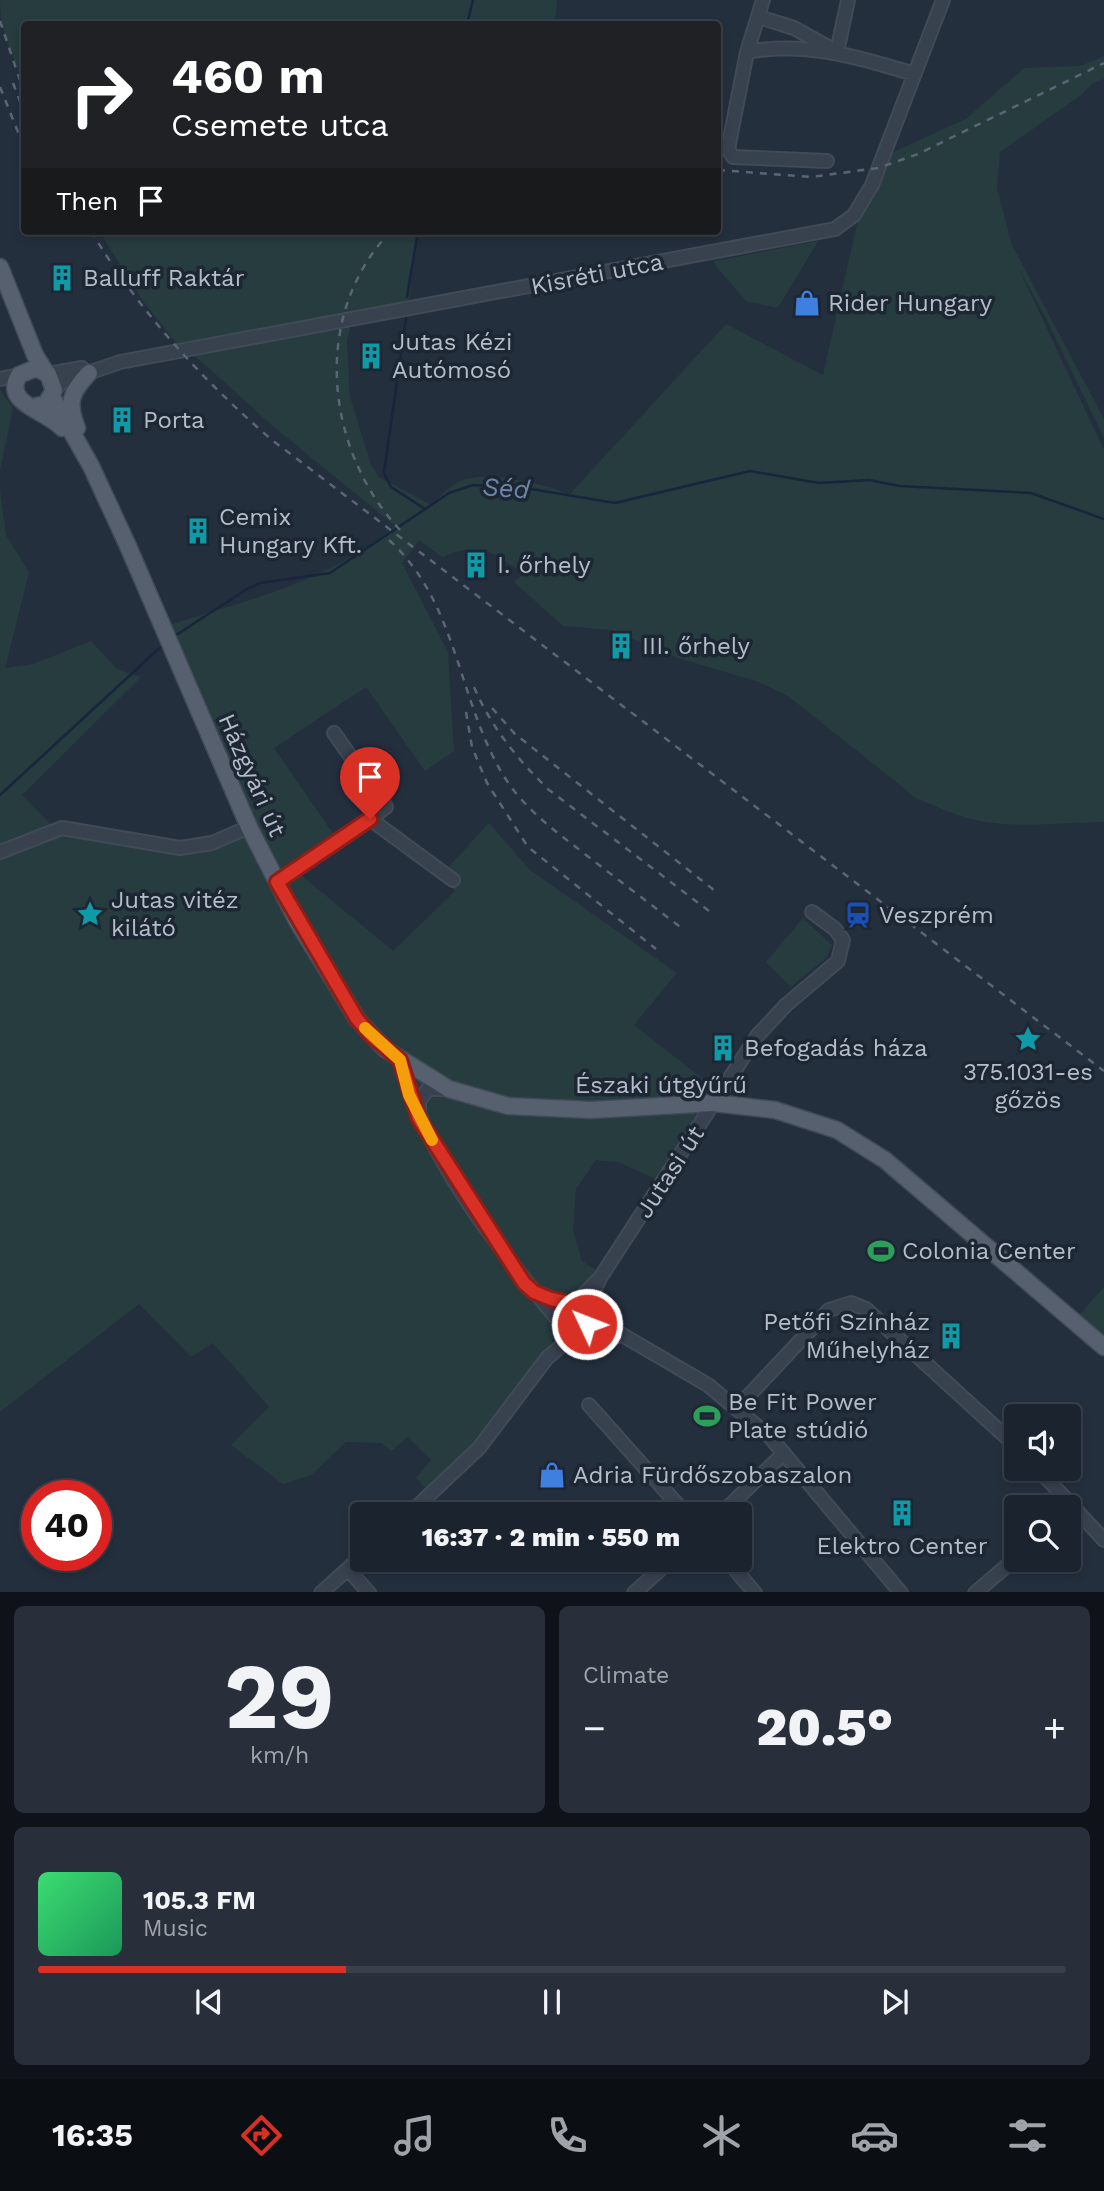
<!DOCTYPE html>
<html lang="en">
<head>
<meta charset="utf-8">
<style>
	body { margin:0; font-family:"Work Sans",sans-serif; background:#282f3a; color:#f1f3f6; height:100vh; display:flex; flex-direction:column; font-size:26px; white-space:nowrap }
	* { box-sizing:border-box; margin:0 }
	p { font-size:23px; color:#a0a4aa }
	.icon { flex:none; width:38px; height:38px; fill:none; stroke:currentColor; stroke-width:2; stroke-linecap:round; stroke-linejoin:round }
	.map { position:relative; height:1592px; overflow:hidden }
	.sheet { display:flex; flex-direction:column; gap:14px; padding:14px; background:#0f1319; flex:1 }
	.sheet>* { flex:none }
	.guide { position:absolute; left:21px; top:21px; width:700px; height:214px; border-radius:7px; box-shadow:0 4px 10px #0003,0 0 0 2px #39404a; background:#202124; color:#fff; overflow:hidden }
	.buttons { position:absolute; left:1004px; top:1404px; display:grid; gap:14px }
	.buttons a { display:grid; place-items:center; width:77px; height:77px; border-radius:7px; background:#1b232e; box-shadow:0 4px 10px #0003,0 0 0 2px #39404a; font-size:35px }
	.speed { position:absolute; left:21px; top:1480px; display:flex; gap:14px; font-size:35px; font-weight:700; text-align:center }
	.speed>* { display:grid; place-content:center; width:91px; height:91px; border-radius:50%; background:#1b232e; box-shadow:0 4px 10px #0003,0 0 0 2px #39404a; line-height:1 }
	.speed .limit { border:10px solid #d22; background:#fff; color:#111 }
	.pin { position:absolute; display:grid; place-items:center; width:60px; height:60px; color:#fff; margin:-72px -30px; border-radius:50% 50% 50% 0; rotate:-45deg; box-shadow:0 0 7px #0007 }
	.pin .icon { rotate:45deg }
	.me { position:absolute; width:77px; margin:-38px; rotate:313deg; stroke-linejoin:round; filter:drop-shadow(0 0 5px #0008) }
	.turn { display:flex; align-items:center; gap:24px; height:147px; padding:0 35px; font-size:32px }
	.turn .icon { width:91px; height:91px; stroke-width:2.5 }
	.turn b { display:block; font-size:49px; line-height:60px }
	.then { display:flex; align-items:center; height:66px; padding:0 35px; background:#0003; gap:14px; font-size:26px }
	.big { font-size:52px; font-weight:800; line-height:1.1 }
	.sheet .widget { flex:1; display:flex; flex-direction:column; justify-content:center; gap:10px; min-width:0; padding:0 24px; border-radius:10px; background:#282f3a }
	.sheet .dial { align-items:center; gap:0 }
	.dial b { font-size:91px; line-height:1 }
	.song { display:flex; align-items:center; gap:21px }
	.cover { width:84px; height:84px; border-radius:10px; background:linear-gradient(135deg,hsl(140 70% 55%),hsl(150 70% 35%)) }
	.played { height:7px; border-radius:4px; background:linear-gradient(90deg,#d93025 30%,#39404a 30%) }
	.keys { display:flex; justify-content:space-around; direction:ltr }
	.heat { display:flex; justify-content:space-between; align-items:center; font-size:38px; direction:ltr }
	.sheet .tiles { flex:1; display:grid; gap:14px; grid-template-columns:1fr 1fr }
	.widget:last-child { grid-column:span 2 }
	.trip { position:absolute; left:350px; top:1502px; width:402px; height:70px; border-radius:7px; background:#1b232e; box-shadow:0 4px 10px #0003,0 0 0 2px #39404a; font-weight:800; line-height:70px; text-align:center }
	.dock { display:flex; height:112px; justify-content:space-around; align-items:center; background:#0b0e12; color:#a0a4aa }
	.dock .icon { width:49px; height:49px }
	.dock .on { color:#d93025 }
	.dock b { font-size:32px; color:#f1f3f6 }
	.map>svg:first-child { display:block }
	.green { fill:#263c3f }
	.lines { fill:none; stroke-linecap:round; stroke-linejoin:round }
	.stream { stroke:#17263c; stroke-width:2.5 }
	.minor-casing { stroke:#414a57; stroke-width:16 }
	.major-casing { stroke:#414a57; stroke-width:19 }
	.minor { stroke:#38414e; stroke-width:12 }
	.major { stroke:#56606e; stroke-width:16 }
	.rail { stroke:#5a6575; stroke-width:2.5; stroke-dasharray:7 7; stroke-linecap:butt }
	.route-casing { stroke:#8d1f18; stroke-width:18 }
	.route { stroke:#d93025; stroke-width:12 }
	.slow { stroke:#f59e0b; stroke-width:12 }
	.labels { text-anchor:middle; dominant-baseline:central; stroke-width:7; stroke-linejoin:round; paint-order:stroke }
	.street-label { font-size:24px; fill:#b4bcc9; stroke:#1d2633 }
	.poi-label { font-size:24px; fill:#b4bcc9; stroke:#1d2633; text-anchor:start }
	.water-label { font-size:26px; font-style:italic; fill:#6d86a8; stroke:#1d2633 }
</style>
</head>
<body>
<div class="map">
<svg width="1104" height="1593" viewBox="0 0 1104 1593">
	<rect width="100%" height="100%" fill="#242f3e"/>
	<!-- green -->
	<path class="green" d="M 0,0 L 557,0 L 555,24 L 24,24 L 24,83 C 12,54 0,31 0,0 Z
		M 1104,56 L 1104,79 L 1093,83 L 1080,96 L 1000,152 L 997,188 L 1012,245 L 1104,419 L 1104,438 L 1047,320 L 1019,269 L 1104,450 L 1104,822 C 1060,822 1009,830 967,818 C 950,813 933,805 916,798 L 788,696 L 759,682 L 678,658 L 611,630 L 563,626 L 514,582 L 523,574 C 493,551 479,541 442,557 L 419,540 L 402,563 L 448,652 L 454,751 L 425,771 L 366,687 L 274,748 L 337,839 L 295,870 L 393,951 L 455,891 L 440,876 L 489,823 L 530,870 L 677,973 L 634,1025 L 707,1082 L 713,1094 L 665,1183 L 618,1162 L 596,1160 L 576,1189 L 573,1230 L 582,1261 L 603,1275 L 567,1303 L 538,1293 L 558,1327 L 543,1365 L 432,1495 L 416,1478 L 431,1460 L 408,1437 L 391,1451 L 381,1443 L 346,1442 L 311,1475 L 283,1484 L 231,1445 L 269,1407 L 213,1343 L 191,1357 L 139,1304 L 0,1412 L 0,489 L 6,535 L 29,572 L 5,668 L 33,664 L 91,641 L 117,669 L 141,677 L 22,795 L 56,830 L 181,848 L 250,828 L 162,627 C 245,601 327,583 395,526 L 274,427 L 202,362 L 176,343 L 143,301 L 99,231 L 421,231 L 416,240 L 409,301 L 354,311 L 347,341 L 350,397 L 371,465 L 379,477 L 431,505 C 439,498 447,489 456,483 C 483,468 543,484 570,494 L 726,324 L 823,375 L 859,215 L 876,193 L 891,153 L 966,119 L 1024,68 L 1080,66 Z
		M 818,241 L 778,308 L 746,301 L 715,265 L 715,261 Z
		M 0,390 L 13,408 L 0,471 Z
		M 803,918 L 832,945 L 826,958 L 791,987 L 766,962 Z
		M 1104,1287 L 1104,1349 L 1073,1322 Z"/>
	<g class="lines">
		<!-- stream -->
		<path class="stream" d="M 467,24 L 473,0
			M 407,297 L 418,231
			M 406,318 L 384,473 L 391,487 L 425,509
			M 173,637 L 247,589 L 260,583 L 330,573 L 449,493 L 473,485 L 525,488 L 615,503 L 750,471 L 819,483 L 869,480 L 900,486 L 1031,493 L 1104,519
			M 0,795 L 165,643"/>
		<!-- minor casing -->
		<g class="minor-casing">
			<path id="minor" d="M 763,0 L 747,52 L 728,149 L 733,157 L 827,161
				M 759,17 L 794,28 L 837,52 L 848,0
				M 747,52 C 805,41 859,57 914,74
				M 48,374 L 82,368
				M 0,379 L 19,375
				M 54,390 L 62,382 L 120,362 L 835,229 L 854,215 L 872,185 L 943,0
				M 334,733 L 386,807 L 370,819
				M 0,852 L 62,828 L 180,848 L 212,843 L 249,827
				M 277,882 L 370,819 L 453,880
				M 400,1060 C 426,1157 494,1243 557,1319
				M 419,1112 L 419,1101 L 428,1089 L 446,1089
				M 575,1303 L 600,1278
				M 586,1311 L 575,1303 L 564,1306 L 558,1314 L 559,1326 L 570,1334 L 584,1329 L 588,1321 L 586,1311 L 600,1278 L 757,1036 L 786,1005 L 838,961 L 843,940 L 835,929 L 812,912
				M 588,1315 L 708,1385 L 770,1437 L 901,1593
				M 582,1331 L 617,1336
				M 589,1405 L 686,1514
				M 737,1408 L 829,1310 L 851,1303 L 866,1309 L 1017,1447
				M 1037,1468 L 1104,1540
				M 409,1514 L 479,1448 L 547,1358 L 575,1334
				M 721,1514 L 784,1453
				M 726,1559 L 755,1593
				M 348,1569 L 369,1593
				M 321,1593 L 362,1556
				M 634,1593 L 672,1559
				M 975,1593 L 1017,1557"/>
		</g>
		<!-- major casing -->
		<g class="major-casing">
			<path id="major" d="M 0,267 L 35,355 L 45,371
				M 52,397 L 91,466 L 128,546 L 249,827 L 297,921 L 337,986 L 357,1019 L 385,1049 L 449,1089 L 508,1106 L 591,1110 L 714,1103 L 775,1110 L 837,1130 L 885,1160 L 1104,1347
				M 32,407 L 46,404 L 54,390 L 48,374 L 36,368 L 19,375 C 2,404 46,410 62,428
				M 77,428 C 67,403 70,393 89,373"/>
		</g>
		<!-- minor -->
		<use href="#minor" class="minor"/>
		<!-- major -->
		<use href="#major" class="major"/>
		<!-- rail -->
		<path class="rail" d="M 0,21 L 24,92
			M 13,83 L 24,112
			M 0,87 L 24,147
			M 718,170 L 811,177 L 878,168 L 918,154 L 1104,63
			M 91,231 C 139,311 201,379 272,440 L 1104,1071
			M 391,231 C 310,315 325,451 401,531
			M 389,540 C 459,604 457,701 505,778 C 527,812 558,833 590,858 C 621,882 653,906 684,930
			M 474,687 C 491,727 518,760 549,790 L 709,911
			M 492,708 L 515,734 L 719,894
			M 466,712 L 472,747 L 487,783 L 528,847 L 656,949"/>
	</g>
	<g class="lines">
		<!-- route casing -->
		<g class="route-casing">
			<path id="route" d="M 370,819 L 277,882 L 357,1019 L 372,1036 L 400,1060 L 419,1119 L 524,1283 L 534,1292 L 551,1299 L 580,1305 L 586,1311 L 587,1324"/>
		</g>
		<!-- route -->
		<use href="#route" class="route"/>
		<!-- slow -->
		<path class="slow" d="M 365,1028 L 400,1060 L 409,1095 L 432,1140"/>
	</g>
	<!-- icons -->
	<defs>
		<g id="building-bare" transform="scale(2.1)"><path d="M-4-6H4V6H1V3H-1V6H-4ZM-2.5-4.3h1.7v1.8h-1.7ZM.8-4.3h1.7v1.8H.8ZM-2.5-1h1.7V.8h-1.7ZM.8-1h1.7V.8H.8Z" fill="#0f9aa8" stroke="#1d2633" stroke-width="2.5" paint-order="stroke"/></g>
		<g id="shop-bare" transform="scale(2.1)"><path d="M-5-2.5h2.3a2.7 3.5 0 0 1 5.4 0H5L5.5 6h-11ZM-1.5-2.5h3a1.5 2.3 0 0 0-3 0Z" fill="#3f7fe0" stroke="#1d2633" stroke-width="2.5" paint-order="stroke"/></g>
		<g id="sight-bare" transform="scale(2.1)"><path d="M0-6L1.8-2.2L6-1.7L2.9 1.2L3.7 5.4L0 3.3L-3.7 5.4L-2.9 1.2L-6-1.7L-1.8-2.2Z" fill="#0f9aa8" stroke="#1d2633" stroke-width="2.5" paint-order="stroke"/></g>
		<g id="station-bare" transform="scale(2.1)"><path d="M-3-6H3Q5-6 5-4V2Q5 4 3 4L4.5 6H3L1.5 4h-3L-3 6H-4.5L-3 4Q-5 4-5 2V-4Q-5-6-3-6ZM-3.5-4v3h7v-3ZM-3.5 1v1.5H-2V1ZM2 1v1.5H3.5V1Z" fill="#1a4fb4" stroke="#1d2633" stroke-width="2.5" paint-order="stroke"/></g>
		<g id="stadium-bare" transform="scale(2.1)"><path d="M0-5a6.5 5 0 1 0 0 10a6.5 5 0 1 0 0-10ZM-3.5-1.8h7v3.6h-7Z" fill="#2e9e5b" stroke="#1d2633" stroke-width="2.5" paint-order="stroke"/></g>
	</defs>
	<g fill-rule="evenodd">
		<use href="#building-bare" x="62" y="278"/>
		<use href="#shop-bare" x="807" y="303"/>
		<use href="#building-bare" x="371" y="356"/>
		<use href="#building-bare" x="122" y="420"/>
		<use href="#building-bare" x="198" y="531"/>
		<use href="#building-bare" x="476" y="565"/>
		<use href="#building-bare" x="621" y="646"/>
		<use href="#sight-bare" x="90" y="914"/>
		<use href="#station-bare" x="858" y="915"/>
		<use href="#sight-bare" x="1028" y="1039"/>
		<use href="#building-bare" x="723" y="1048"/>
		<use href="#stadium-bare" x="881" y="1251"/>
		<use href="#building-bare" x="951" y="1336"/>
		<use href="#stadium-bare" x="707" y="1416"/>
		<use href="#shop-bare" x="552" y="1475"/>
		<use href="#building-bare" x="902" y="1513"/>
	</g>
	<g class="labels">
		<!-- street labels -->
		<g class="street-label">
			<text transform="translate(597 274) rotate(-11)">Kisréti utca</text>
			<text transform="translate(252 775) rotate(66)">Házgyári út</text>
			<text x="661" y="1085">Északi útgyűrű</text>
			<text transform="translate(670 1172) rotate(-57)">Jutasi út</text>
		</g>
		<!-- poi labels -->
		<g class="poi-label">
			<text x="83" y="278">Balluff Raktár</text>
			<text x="828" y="303">Rider Hungary</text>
			<text x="392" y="342">Jutas Kézi<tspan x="392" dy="28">Autómosó</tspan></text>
			<text x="143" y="420">Porta</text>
			<text x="219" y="517">Cemix<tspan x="219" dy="28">Hungary Kft.</tspan></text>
			<text x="497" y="565">I. őrhely</text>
			<text x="642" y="646">III. őrhely</text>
			<text x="111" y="900">Jutas vitéz<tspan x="111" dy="28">kilátó</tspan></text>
			<text x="879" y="915">Veszprém</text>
			<text x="744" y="1048">Befogadás háza</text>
			<text x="1028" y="1072" text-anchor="middle">375.1031-es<tspan x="1028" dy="28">gőzös</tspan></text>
			<text x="902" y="1251">Colonia Center</text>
			<text x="930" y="1322" text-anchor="end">Petőfi Színház<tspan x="930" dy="28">Műhelyház</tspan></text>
			<text x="728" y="1402">Be Fit Power<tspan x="728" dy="28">Plate stúdió</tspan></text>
			<text x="573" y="1475">Adria Fürdőszobaszalon</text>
			<text x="902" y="1546" text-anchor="middle">Elektro Center</text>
		</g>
		<!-- water labels -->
		<g class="water-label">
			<text transform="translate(506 488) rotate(4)">Séd</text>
		</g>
	</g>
</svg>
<div class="buttons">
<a><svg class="icon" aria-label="sound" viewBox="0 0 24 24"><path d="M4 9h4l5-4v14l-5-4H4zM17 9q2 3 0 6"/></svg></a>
<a><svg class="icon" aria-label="search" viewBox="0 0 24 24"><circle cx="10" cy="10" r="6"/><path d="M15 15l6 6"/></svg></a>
</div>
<div class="speed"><div class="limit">40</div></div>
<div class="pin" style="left:370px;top:819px;background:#d93025"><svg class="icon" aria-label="arrive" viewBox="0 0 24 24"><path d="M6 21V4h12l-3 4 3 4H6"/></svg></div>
<svg class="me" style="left:587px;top:1324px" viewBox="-20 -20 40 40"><circle r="17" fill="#d93025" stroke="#fff" stroke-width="3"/><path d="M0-11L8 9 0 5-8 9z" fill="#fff"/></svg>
<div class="trip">16:37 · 2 min · 550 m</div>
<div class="guide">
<div class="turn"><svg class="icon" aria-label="right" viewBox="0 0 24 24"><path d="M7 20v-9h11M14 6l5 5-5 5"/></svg><div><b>460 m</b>Csemete utca</div></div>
<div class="then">Then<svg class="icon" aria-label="arrive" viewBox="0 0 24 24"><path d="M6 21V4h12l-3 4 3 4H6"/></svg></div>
</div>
</div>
<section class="sheet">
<div class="tiles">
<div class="widget dial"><b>29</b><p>km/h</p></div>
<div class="widget"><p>Climate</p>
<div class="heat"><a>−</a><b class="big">20.5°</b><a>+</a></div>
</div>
<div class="widget">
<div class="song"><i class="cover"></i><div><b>105.3 FM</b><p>Music</p></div></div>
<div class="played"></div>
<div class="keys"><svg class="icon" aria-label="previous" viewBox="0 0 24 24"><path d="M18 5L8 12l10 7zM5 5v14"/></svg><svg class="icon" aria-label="pause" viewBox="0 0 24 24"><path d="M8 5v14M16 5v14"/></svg><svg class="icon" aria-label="next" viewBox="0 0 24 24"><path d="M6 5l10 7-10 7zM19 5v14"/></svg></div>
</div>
</div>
</section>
<nav class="dock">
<b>16:35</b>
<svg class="icon on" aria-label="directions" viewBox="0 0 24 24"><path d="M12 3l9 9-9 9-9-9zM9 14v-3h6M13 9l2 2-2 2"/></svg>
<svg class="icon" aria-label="music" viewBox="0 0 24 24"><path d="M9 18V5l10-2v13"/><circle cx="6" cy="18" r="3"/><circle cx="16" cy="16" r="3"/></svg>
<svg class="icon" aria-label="phone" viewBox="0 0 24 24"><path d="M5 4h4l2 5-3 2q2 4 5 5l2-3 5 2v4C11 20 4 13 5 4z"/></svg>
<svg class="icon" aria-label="climate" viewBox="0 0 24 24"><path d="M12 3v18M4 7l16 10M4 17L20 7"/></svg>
<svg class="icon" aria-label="car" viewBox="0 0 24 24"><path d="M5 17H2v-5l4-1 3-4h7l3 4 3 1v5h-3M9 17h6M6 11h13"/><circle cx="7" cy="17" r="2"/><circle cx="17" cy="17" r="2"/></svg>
<svg class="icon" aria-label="filters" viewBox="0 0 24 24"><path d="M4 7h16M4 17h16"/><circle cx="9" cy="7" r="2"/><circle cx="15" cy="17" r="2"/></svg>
</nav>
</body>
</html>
